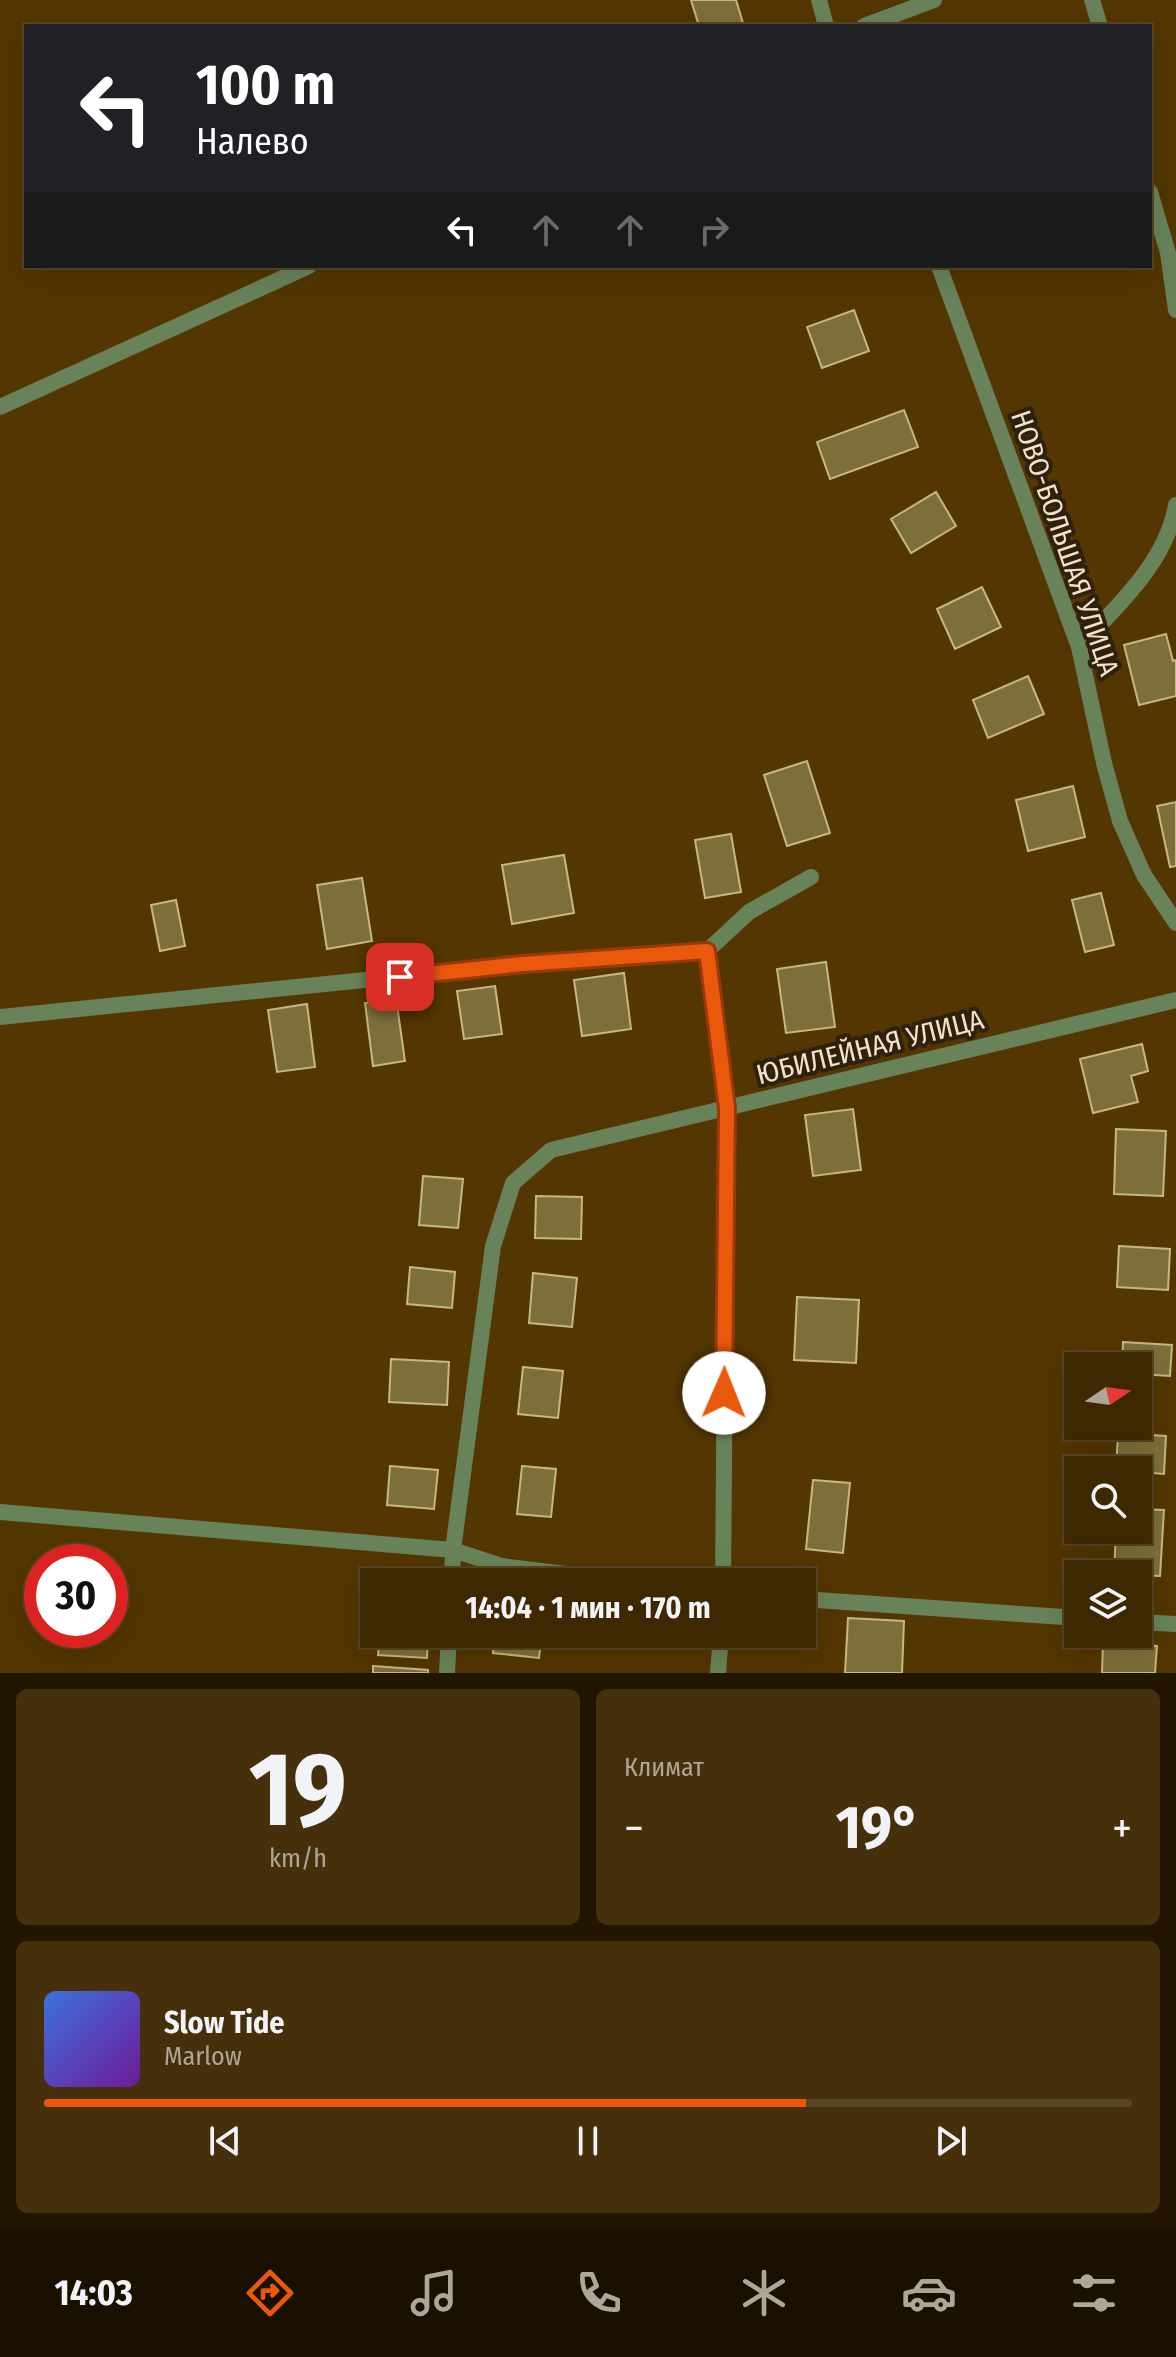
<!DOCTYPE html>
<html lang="ru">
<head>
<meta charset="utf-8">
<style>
	body { margin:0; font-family:"Fira Sans Condensed",sans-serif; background:#45300b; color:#f1f3f6; height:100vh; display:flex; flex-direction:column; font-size:30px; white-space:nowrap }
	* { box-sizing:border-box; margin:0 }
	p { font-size:26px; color:#ada699 }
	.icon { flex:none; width:44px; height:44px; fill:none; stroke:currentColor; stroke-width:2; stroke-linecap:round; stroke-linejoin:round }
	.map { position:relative; height:1673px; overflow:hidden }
	.sheet { display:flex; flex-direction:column; gap:16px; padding:16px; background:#221601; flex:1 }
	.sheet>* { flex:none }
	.guide { position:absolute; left:24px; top:24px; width:1128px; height:244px; border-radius:0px; box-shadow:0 8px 32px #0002,0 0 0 2px #574423; background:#202124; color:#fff; overflow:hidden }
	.needle { width:52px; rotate:77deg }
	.fabs { position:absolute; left:1064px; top:1352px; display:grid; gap:16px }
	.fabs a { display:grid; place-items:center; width:88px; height:88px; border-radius:0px; background:#3e2801; box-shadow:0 8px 32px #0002,0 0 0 2px #574423; font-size:40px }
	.speed { position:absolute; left:24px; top:1544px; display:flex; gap:16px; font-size:40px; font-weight:700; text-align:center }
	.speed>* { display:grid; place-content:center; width:104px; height:104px; border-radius:50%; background:#3e2801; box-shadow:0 8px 32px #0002,0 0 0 2px #574423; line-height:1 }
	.speed .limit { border:12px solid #d22; background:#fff; color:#111 }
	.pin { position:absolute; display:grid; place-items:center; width:68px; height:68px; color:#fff; margin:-34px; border-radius:16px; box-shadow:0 4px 12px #0006 }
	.me { position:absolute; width:88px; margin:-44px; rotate:1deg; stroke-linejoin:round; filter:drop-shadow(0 0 6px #0008) }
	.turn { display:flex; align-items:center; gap:28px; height:168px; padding:0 40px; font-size:36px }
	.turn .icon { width:104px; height:104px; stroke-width:2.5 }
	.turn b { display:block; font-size:56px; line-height:68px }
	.lanes { display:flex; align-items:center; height:76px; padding:0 40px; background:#0003; justify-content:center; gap:40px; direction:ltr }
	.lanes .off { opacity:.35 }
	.big { font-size:60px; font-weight:700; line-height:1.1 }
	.sheet .tile { flex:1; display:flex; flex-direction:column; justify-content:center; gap:12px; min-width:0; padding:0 28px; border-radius:12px; background:#45300b }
	.sheet .dial { align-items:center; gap:0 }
	.dial b { font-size:104px; line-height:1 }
	.song { display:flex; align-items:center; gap:24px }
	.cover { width:96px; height:96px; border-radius:12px; background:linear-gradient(135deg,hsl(220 70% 55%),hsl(280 70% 35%)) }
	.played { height:8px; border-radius:4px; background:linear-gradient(90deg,#ea580c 70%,#574423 70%) }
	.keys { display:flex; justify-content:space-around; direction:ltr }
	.heat { display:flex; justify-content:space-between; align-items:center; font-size:44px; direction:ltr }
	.sheet .tiles { flex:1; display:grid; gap:16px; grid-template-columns:1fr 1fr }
	.tile:last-child { grid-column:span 2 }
	.trip { position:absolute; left:360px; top:1568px; width:456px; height:80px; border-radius:0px; background:#3e2801; box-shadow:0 8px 32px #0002,0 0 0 2px #574423; font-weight:700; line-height:80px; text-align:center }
	.tabs { display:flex; height:128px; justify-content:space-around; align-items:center; background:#191000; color:#ada699 }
	.tabs .icon { width:56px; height:56px }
	.tabs .current { color:#ea580c }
	.tabs b { font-size:36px; color:#f1f3f6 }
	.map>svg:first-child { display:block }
	.building { fill:#7d6f3a; stroke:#c6b881; stroke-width:2 }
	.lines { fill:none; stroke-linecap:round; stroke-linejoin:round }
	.lane { stroke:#688359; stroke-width:16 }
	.street { stroke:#688359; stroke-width:16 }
	.route-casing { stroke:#983908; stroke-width:20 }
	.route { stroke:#ea580c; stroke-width:14 }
	.labels { text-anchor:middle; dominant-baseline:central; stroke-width:8; stroke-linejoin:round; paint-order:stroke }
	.street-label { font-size:28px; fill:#f3e2ca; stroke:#2e210d }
</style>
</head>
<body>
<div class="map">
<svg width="1176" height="1673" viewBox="0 0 1176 1673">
	<rect width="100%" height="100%" fill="#533601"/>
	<!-- building -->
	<path class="building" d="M 691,0 L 736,0 L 743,23 L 733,26 L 699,26 Z
		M 854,310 L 869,351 L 822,368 L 807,327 Z
		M 904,410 L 918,447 L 830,479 L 817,442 Z
		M 936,492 L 956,526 L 911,553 L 891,519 Z
		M 982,587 L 1001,627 L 955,649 L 937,609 Z
		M 1166,634 L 1173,661 L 1176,660 L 1176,696 L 1139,705 L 1124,645 Z
		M 1028,676 L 1044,714 L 988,738 L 973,700 Z
		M 807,761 L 830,833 L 787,846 L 764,775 Z
		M 1073,786 L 1085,837 L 1028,851 L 1016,800 Z
		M 1176,802 L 1176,866 L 1170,867 L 1157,806 Z
		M 731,834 L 741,892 L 705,898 L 695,840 Z
		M 564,855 L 574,913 L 512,924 L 502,865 Z
		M 362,878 L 372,941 L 327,949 L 317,885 Z
		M 1101,893 L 1114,945 L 1085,952 L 1072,900 Z
		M 176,900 L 185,946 L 160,951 L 151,905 Z
		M 826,962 L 835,1027 L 786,1033 L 777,969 Z
		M 624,973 L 631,1029 L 582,1036 L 574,980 Z
		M 495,986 L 502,1034 L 464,1039 L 457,991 Z
		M 396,998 L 405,1061 L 373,1066 L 365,1003 Z
		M 307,1004 L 315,1067 L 277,1072 L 268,1010 Z
		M 1142,1044 L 1148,1071 L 1131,1076 L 1138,1102 L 1093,1113 L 1080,1059 Z
		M 853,1109 L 861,1170 L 813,1176 L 805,1115 Z
		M 1116,1129 L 1166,1131 L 1163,1196 L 1114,1194 Z
		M 423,1176 L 463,1179 L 458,1228 L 419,1225 Z
		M 536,1196 L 582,1197 L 581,1239 L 535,1238 Z
		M 1119,1246 L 1170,1249 L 1168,1290 L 1117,1287 Z
		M 410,1267 L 455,1272 L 452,1308 L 407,1304 Z
		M 533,1273 L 577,1278 L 572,1327 L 529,1323 Z
		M 797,1297 L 859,1300 L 856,1363 L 794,1360 Z
		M 1123,1342 L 1172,1345 L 1170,1376 L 1138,1374 L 1138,1366 L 1122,1366 Z
		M 391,1359 L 449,1362 L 447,1405 L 389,1402 Z
		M 523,1367 L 563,1371 L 558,1418 L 518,1414 Z
		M 1118,1433 L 1166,1436 L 1164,1474 L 1116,1470 Z
		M 390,1466 L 438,1470 L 434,1509 L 387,1505 Z
		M 522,1466 L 556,1469 L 551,1517 L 517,1514 Z
		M 813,1480 L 850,1483 L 843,1553 L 806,1549 Z
		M 1138,1509 L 1164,1510 L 1160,1576 L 1114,1574 L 1116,1530 L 1138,1530 Z
		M 848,1618 L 904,1621 L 902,1673 L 845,1673 Z
		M 380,1634 L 428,1634 L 427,1658 L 378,1655 Z
		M 495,1634 L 542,1634 L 539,1658 L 493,1653 Z
		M 1103,1643 L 1157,1646 L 1155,1673 L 1102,1673 Z
		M 373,1666 L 428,1670 L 428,1673 L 373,1673 Z"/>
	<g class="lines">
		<!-- lane -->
		<path class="lane" d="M 1092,0 L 1100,26
			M 1150,192 L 1168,253 L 1176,310
			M 1079,647 C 1117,606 1166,563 1176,505"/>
		<!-- street -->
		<path class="street" d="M 819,0 L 826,26
			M 864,26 L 934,0
			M 939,266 L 1079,647 L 1104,763 L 1120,821 L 1144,875 L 1176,923
			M 0,407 L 309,266
			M 707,951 L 727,1108 L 723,1582
			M 0,1017 L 523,964 L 707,951 L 749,912 L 811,877
			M 0,1512 L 453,1550 L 502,1566 L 630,1582
			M 452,1582 L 453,1550 L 493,1246 L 513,1183 L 551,1150 L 1176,1000
			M 802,1599 L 1078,1618
			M 1138,1622 L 1176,1624
			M 447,1673 L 449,1634
			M 718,1673 L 721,1634"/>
	</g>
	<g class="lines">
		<!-- route casing -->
		<g class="route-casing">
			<path id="route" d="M 400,977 L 523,964 L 707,951 L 727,1108 L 724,1393"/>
		</g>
		<!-- route -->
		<use href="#route" class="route"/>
	</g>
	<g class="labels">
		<!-- street labels -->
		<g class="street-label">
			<text transform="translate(1065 543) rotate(71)">НОВО-БОЛЬШАЯ УЛИЦА</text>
			<text transform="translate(870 1047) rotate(-14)">ЮБИЛЕЙНАЯ УЛИЦА</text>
		</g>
	</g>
</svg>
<div class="fabs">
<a><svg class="needle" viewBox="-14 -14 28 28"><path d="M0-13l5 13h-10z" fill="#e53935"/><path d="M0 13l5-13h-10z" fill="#ada699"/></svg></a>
<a><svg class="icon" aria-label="search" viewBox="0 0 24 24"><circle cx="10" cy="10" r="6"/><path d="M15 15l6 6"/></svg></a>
<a><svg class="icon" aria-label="layers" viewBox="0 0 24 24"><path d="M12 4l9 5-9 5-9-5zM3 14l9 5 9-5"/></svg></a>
</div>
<div class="speed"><div class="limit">30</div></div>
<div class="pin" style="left:400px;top:977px;background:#d93025"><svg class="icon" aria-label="arrive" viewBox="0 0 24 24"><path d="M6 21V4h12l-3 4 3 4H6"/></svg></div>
<svg class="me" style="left:724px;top:1393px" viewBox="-20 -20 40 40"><circle r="19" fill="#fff"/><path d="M0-13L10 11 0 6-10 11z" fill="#ea580c"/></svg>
<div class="trip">14:04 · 1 мин · 170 m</div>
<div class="guide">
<div class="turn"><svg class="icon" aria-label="left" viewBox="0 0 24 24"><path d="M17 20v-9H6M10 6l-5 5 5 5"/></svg><div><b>100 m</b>Налево</div></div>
<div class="lanes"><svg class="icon" aria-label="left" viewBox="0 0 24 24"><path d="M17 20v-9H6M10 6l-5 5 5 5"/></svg><svg class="icon off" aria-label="ahead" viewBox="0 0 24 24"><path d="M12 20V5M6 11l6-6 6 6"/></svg><svg class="icon off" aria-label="ahead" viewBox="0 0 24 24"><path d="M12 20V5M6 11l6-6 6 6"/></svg><svg class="icon off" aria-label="right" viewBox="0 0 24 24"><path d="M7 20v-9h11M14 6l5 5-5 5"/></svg></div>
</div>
</div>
<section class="sheet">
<div class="tiles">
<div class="tile dial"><b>19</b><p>km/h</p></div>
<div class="tile"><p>Климат</p>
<div class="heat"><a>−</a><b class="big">19°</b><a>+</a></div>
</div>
<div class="tile">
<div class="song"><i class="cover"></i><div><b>Slow Tide</b><p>Marlow</p></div></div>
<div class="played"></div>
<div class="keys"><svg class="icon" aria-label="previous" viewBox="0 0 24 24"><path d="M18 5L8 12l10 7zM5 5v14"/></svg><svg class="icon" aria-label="pause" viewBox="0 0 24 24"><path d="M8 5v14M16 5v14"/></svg><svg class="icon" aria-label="next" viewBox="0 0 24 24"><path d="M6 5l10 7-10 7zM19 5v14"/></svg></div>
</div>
</div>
</section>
<nav class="tabs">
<b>14:03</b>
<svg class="icon current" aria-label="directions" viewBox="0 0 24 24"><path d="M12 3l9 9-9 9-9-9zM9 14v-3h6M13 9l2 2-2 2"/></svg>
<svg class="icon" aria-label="music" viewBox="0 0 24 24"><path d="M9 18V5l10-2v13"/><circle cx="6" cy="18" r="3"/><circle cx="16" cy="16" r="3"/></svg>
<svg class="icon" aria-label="phone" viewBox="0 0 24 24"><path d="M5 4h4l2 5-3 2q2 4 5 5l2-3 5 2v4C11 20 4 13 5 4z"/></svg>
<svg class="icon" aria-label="climate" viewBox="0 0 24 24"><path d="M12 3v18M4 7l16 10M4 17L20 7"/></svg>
<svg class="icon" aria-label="car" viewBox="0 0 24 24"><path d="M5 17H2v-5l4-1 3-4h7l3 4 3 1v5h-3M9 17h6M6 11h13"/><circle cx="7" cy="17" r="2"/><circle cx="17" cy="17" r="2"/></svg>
<svg class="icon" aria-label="filters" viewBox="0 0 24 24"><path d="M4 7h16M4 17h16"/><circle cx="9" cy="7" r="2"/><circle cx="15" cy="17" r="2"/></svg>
</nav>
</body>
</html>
